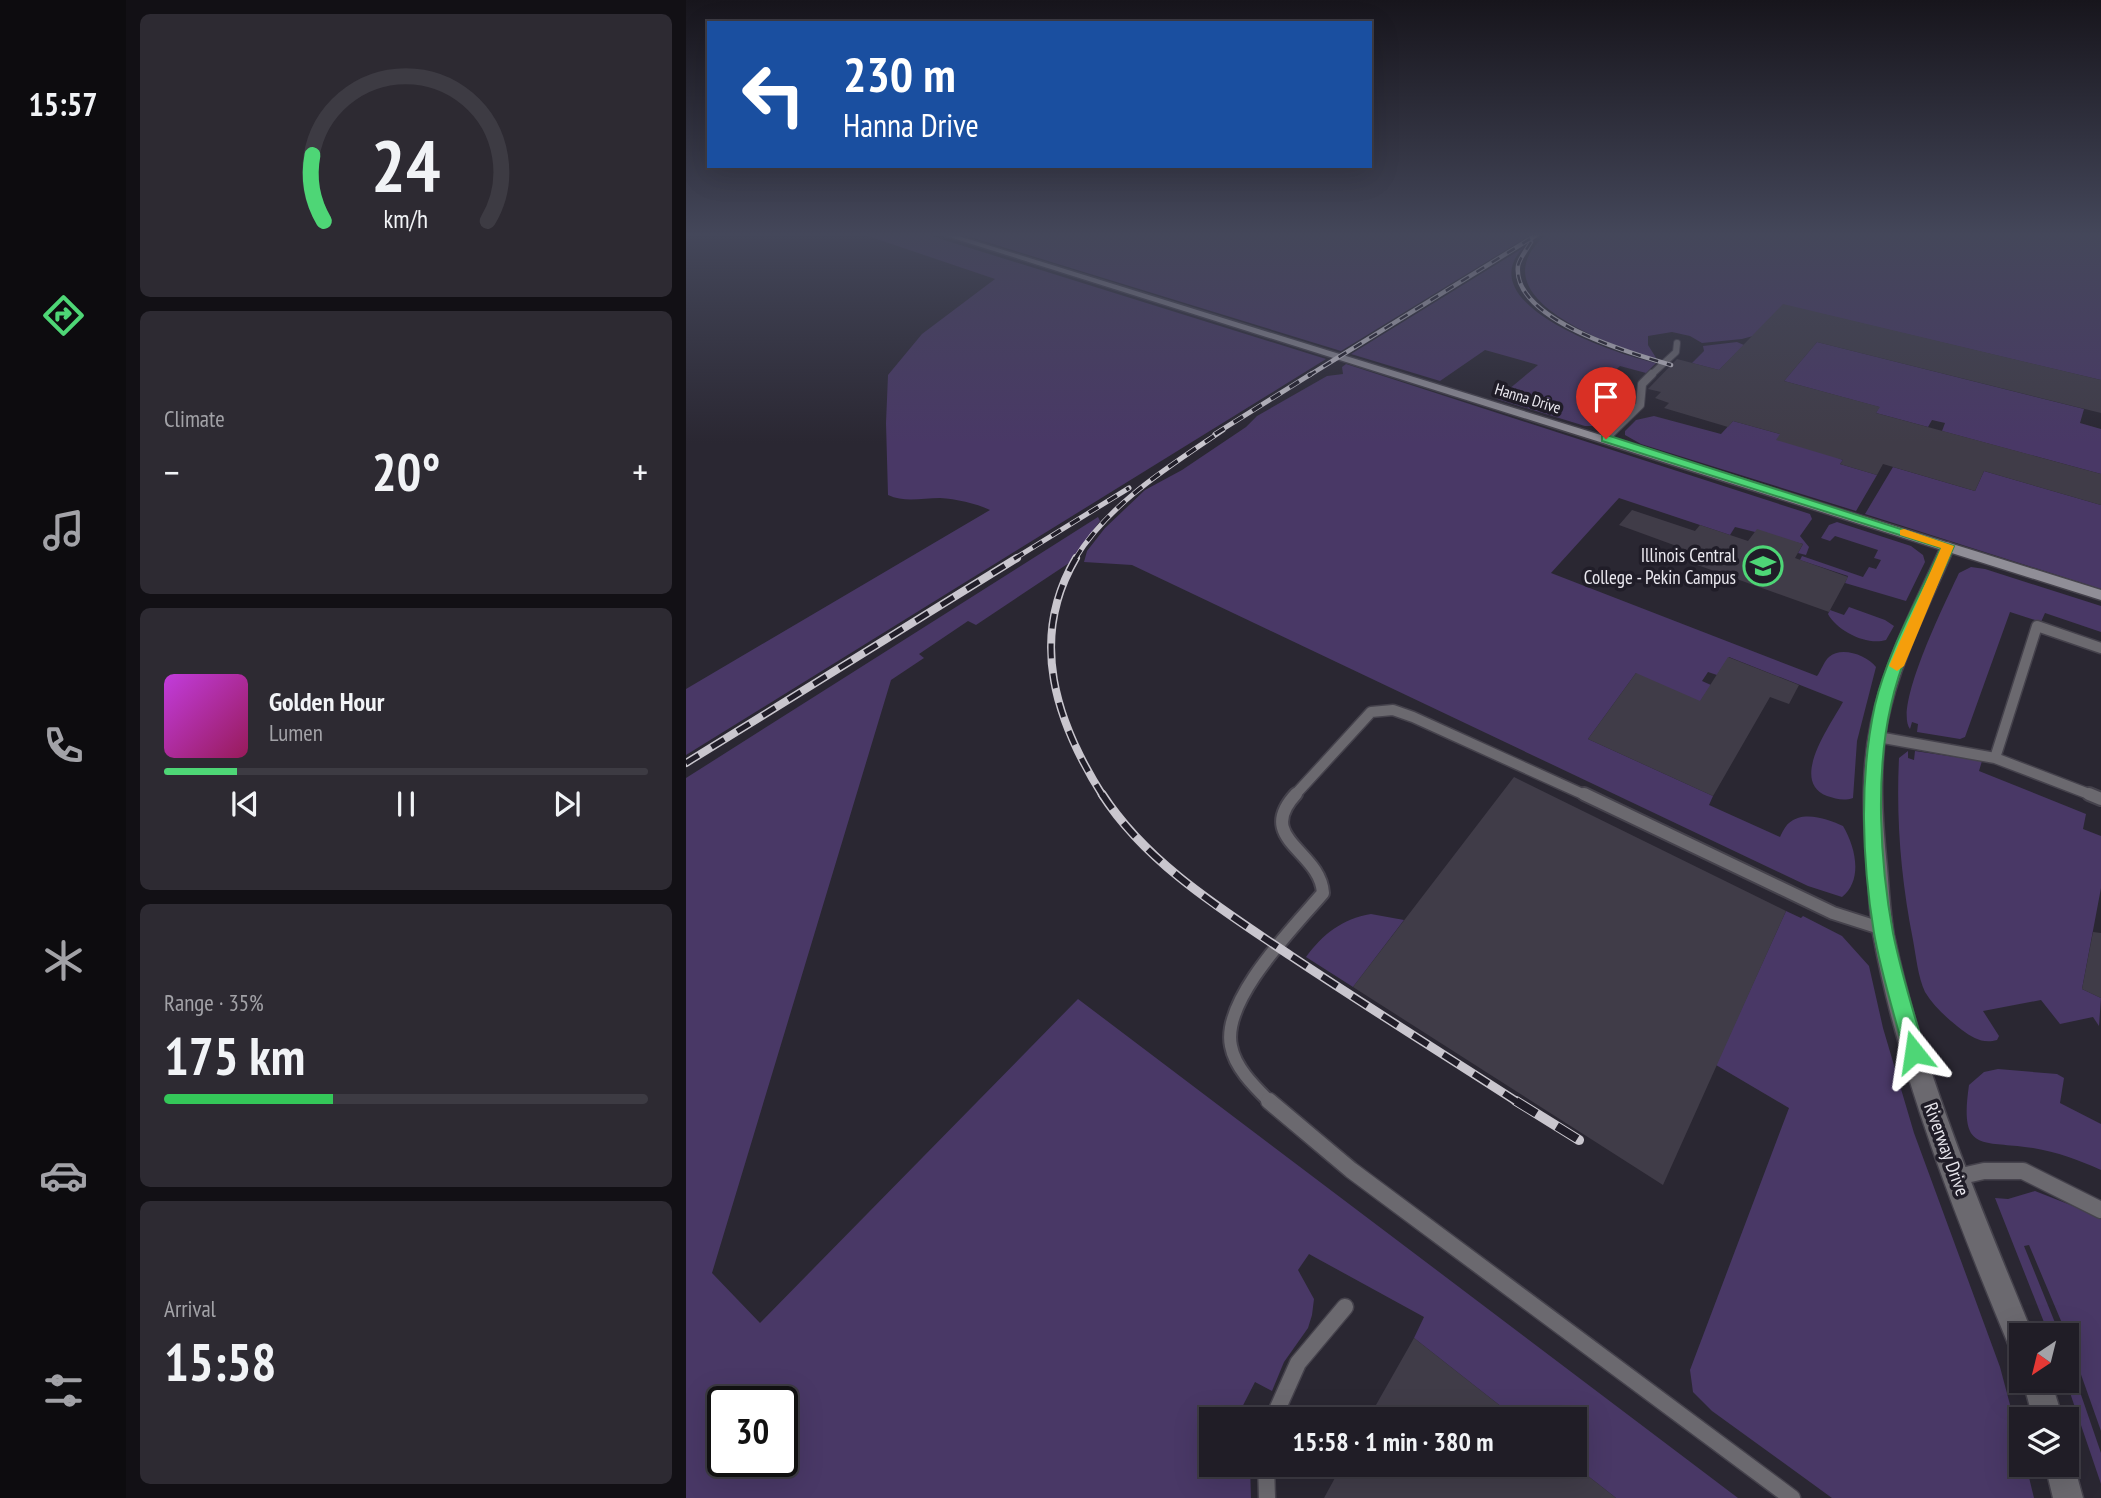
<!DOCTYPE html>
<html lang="en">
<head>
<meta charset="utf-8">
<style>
	body { margin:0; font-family:"PT Sans Narrow",sans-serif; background:#2d2a32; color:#f1f3f6; height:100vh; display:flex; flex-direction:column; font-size:26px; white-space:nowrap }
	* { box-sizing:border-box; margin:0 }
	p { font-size:23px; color:#a2a2a7 }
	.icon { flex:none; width:38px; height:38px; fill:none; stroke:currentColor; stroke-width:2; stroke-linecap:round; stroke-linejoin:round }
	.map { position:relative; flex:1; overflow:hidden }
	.drawer { display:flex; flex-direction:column; gap:14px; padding:14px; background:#121015; width:560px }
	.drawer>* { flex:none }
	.guide { position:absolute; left:21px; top:21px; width:665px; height:147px; border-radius:0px; box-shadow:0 7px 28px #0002,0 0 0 2px #3d3b43; background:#1a4fa0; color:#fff; overflow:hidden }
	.needle { width:46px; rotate:215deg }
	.controls { position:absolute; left:1323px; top:1323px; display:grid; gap:14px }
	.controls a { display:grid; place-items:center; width:70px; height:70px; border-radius:0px; background:#201d26; box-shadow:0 7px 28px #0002,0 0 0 2px #3d3b43; font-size:35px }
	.speed { position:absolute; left:21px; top:1386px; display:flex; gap:14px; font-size:35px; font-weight:700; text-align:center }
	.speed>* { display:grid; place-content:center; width:91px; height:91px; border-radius:50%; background:#201d26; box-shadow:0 7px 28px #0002,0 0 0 2px #3d3b43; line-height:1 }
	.speed .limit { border:4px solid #111; border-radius:10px; background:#fff; color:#111 }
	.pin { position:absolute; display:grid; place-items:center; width:60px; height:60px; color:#fff; margin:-72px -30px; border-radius:50% 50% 50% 0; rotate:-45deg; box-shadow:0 0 7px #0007 }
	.pin .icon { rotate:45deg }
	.me { position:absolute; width:77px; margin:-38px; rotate:345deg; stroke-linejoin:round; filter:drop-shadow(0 0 5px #0008) }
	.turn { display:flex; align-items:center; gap:24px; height:147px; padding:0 21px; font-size:32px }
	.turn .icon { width:91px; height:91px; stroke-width:2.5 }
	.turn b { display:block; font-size:49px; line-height:60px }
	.big { font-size:52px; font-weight:800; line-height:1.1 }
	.drawer .card { flex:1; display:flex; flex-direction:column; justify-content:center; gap:10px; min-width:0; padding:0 24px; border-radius:10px; background:#2d2a32 }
	.drawer .dial { align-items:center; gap:0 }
	.dial svg { height:182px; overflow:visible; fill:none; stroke:#3d3b43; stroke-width:7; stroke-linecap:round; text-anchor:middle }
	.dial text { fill:#f1f3f6; stroke:none }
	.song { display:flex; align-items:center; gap:21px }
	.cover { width:84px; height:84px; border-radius:10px; background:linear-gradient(135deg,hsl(290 70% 55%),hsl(330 70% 35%)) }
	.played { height:7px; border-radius:4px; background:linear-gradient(90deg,#4ed676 15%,#3d3b43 15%) }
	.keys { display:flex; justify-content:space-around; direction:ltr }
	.heat { display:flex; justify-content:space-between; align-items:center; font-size:38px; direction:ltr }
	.charge { height:10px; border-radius:5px; background:linear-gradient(90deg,#34c759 35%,#3d3b43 0) }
	.trip { position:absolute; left:513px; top:1407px; width:388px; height:70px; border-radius:0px; background:#201d26; box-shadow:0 7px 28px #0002,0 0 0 2px #3d3b43; font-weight:800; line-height:70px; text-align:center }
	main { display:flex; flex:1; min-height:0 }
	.menu { display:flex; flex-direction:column; width:126px; justify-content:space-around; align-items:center; background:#0d0c0f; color:#a2a2a7 }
	.menu .icon { width:49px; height:49px }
	.menu .active { color:#4ed676 }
	.menu b { font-size:32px; color:#f1f3f6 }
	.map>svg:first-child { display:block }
	.green { fill:#493866; fill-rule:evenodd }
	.building { fill:#403c48 }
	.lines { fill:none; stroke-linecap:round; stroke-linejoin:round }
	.lane-far4-casing { stroke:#45424c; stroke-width:8 }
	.lane-far3-casing { stroke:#45424c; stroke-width:10 }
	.lane-far2-casing { stroke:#45424c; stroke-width:13 }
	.lane-far1-casing { stroke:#45424c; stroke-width:16 }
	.lane-casing { stroke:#45424c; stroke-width:19 }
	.street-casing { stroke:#45424c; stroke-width:3 }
	.secondary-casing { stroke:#45424c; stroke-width:3 }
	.lane-far4 { stroke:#6b696f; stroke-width:6 }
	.lane-far3 { stroke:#6b696f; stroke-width:8 }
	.lane-far2 { stroke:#6b696f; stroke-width:10 }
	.lane-far1 { stroke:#6b696f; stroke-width:12 }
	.lane { stroke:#6b696f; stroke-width:16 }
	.street { fill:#6b696f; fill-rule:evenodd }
	.secondary { fill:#908e97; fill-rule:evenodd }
	.rail-far4-casing { stroke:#c9c6ce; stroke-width:4.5 }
	.rail-far3-casing { stroke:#c9c6ce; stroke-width:5 }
	.rail-far2-casing { stroke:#c9c6ce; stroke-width:8 }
	.rail-far1-casing { stroke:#c9c6ce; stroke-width:9 }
	.rail-casing { stroke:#c9c6ce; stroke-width:10 }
	.rail-far4 { stroke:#201d28; stroke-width:2.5; stroke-dasharray:9; stroke-linecap:butt }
	.rail-far3 { stroke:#201d28; stroke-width:3.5; stroke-dasharray:11; stroke-linecap:butt }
	.rail-far2 { stroke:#201d28; stroke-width:5; stroke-dasharray:15; stroke-linecap:butt }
	.rail-far1 { stroke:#201d28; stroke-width:6; stroke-dasharray:18; stroke-linecap:butt }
	.rail { stroke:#201d28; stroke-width:8; stroke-dasharray:24; stroke-linecap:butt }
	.route { fill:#4ed676; stroke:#338b4d; stroke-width:2 }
	.slow { fill:#f59e0b }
	.labels { text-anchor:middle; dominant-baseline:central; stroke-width:7; stroke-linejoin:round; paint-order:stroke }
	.far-street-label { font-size:16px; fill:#eae8ef; stroke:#201d28 }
	.poi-label { font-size:19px; fill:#eae8ef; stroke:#201d28; text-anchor:end }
	.street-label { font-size:19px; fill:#eae8ef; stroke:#201d28 }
</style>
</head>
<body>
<main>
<nav class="menu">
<b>15:57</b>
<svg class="icon active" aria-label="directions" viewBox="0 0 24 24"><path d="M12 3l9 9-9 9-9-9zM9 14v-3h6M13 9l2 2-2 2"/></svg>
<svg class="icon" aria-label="music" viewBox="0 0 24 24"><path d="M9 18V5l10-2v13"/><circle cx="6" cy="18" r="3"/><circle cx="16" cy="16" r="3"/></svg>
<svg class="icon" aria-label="phone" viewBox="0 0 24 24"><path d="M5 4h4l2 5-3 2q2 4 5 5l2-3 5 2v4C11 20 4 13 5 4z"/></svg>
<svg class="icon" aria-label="climate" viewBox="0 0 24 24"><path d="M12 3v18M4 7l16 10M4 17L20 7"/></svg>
<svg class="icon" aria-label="car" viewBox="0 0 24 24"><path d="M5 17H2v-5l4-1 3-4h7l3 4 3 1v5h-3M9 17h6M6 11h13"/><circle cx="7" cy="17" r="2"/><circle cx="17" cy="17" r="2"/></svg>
<svg class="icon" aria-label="filters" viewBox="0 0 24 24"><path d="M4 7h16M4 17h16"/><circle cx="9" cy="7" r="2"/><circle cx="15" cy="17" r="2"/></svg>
</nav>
<section class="drawer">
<div class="card dial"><svg viewBox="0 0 100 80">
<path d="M14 69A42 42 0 1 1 86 69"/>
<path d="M14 69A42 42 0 0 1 9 40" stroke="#4ed676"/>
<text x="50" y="56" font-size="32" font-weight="700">24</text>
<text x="50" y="72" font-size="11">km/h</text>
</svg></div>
<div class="card"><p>Climate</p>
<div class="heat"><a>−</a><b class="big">20°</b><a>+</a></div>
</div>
<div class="card">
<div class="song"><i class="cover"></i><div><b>Golden Hour</b><p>Lumen</p></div></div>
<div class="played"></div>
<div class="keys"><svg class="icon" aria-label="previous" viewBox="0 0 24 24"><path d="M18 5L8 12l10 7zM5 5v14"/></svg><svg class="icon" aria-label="pause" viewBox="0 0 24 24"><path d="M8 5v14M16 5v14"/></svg><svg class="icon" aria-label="next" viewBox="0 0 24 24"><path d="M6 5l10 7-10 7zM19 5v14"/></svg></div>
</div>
<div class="card"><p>Range · 35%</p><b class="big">175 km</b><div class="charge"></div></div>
<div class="card"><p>Arrival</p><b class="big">15:58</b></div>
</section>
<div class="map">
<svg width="1415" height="1498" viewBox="0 0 1415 1498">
	<rect width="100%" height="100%" fill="#2a2732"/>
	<!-- green -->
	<path class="green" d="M 176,234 L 239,234 L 640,359 L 0,755 L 0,689 L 304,510 C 289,503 270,499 254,498 C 236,498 219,503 202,495 L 200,423 L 202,375 L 236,334 L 309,279 Z
		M 274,234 L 846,234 L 655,351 Z
		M 861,234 L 1415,234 L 1415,380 L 1098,305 L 1067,336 L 1056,339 L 1016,343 L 1004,336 L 986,332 L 962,336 L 962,345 L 972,361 C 927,346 785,297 861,234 Z
		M 837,248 C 783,305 932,355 970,363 L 960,373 L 934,366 L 903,394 L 922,400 L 931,407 L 931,415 L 920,426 L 899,426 L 811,399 L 852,365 L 799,350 L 754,381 L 665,354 Z
		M 1051,342 L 1058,345 L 1033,370 L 1006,363 L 1018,351 L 1017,346 Z
		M 1131,342 L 1398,409 L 1394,423 L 1415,429 L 1415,474 L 1256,431 L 1259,423 L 1246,420 L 1242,427 L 1190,413 L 1193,407 L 1098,381 Z
		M 660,364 L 1124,514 L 1126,519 L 1114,536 L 1123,547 L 1120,555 L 1112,553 L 1117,544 L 1049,527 L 1044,535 L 933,498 L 865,573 L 1131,676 C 1135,671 1138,661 1143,657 C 1155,646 1181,655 1190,667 L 1171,741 L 1167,798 C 1158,801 1150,799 1141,796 C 1103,781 1144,726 1157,702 L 1043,657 L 1031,675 L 1022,672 L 1016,681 L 1025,685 L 982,751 L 950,673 L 902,739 L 1027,796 L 1023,805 L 1094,837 C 1096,833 1099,826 1103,823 C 1117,810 1143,819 1157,826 C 1170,848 1177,880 1156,897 L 1122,886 L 446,565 L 398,562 L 401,551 L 419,528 L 459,490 L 496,470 L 560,427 L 571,416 L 641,376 L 657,374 L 656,367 Z
		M 968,416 L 1035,434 L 1047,421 L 1094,434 L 1157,460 L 1154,464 L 1191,475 L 1170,511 L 955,444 L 939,435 L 939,431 L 950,420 Z
		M 1207,467 L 1289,491 L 1298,471 L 1415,505 L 1415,589 L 1179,514 Z
		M 412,517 L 414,521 L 383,563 L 290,625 L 282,621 L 233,654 L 238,658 L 205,680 L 26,1273 L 74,1323 L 392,999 L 1052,1498 L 930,1498 L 888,1465 L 889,1419 L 831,1419 L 728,1338 L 738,1317 L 623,1254 L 612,1270 L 628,1299 L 626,1315 L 622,1328 L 598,1362 L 586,1391 L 569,1382 L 550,1419 L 525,1419 L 525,1465 L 564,1465 L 565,1498 L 0,1498 L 0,778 ZM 37,1402 L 96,1402 L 96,1461 L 37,1461 Z
		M 1151,522 L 1225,546 L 1237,555 L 1239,562 L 1220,601 L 1159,583 L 1162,576 L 1114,560 L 1116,556 L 1177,577 L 1183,567 L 1190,569 L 1195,560 L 1188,558 L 1192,550 L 1149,536 L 1144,541 L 1135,538 L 1143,525 Z
		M 1285,567 L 1299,569 L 1415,606 L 1415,632 L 1359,613 L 1355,622 L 1324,612 L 1279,737 L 1274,739 L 1231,732 L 1232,724 L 1226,722 L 1224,729 C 1207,707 1261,599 1273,573 Z
		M 1163,607 L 1199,620 L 1208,626 L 1200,640 C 1181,646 1151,631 1142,614 L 1144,610 L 1158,615 Z
		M 1222,751 L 1222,758 L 1228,760 L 1229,751 L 1296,761 L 1293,771 L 1400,814 L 1397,829 L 1415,836 L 1415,888 L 1396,989 L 1415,998 L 1413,1026 L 1407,1017 L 1374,1024 L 1355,1000 L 1297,1011 L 1313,1036 L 1311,1040 C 1297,1044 1287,1038 1276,1030 C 1263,1020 1248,1007 1239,992 C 1232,977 1230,956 1227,940 C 1215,879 1210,820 1213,758 Z
		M 1100,911 L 1115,918 L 1117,916 L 1156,936 L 1183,966 L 1197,1028 L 1228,1133 L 1314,1367 L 1335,1446 L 1335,1465 L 1340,1465 L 1348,1498 L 1146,1498 L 1026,1411 L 1007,1392 L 1004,1370 L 1103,1108 L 1030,1065 Z
		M 685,914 L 718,920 L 667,987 L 620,957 C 637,934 656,919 685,914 Z
		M 1312,1069 L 1371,1074 L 1378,1078 L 1374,1103 L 1415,1124 L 1415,1170 C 1393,1160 1371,1152 1347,1148 C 1295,1140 1273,1154 1283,1085 L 1298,1072 Z
		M 1349,1191 L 1415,1217 L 1415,1431 L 1381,1335 L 1343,1245 L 1338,1246 L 1374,1335 L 1363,1335 L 1309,1198 L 1322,1199 Z
		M 1381,1354 L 1415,1453 L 1415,1484 L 1380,1381 Z"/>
	<!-- building -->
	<path class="building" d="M 1097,304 L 1415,380 L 1415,413 L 1131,342 L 1098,381 L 1194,407 L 1190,413 L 1415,474 L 1415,505 L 1298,471 L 1289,491 L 1197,464 L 1191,475 L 1154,464 L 1157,460 L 1090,440 L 1094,434 L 1047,421 L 1042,427 L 978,408 L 983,403 L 969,398 L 975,392 L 962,389 L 991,359 L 1033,370 Z
		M 946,510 L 1009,531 L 1014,525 L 1062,541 L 1071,529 L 1117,544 L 1109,558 L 1162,577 L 1143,612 L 989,557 L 996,548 L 933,525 Z
		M 1042,657 L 1113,685 L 1103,704 L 1084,697 L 1027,796 L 902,739 L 950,673 L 1014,701 Z
		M 828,777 L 1100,911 L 977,1185 L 667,987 Z
		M 1407,932 L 1415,933 L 1415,998 L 1396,989 Z
		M 728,1338 L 831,1419 L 682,1419 Z
		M 656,1465 L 888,1465 L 930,1498 L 638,1498 Z"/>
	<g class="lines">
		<!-- lane-far4 casing -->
		<g class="lane-far4-casing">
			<path id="lane-far4" d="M 964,376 L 990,352 L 991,343"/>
		</g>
		<!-- lane-far3 casing -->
		<g class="lane-far3-casing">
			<path id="lane-far3" d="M 920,438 L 954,405 L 956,384 L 966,374"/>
		</g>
		<!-- lane-far2 casing -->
		<g class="lane-far2-casing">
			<path id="lane-far2" d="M 1192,737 L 1309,758 L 1408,796
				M 1309,758 L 1351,626 L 1415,648
				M 608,796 L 685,712 L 707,710 L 727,717 L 901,796"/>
		</g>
		<!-- lane-far1 casing -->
		<g class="lane-far1-casing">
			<path id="lane-far1" d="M 898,794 L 1147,913 L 1197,929
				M 1403,794 L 1415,799
				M 585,1103 C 569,1087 549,1068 545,1046 C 535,1000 609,926 637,893 C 634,850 568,839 610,794"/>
		</g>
		<!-- lane casing -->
		<g class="lane-casing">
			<path id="lane" d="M 583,1101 L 665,1170 L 1106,1498
				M 1271,1177 L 1298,1171 L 1337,1171 L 1415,1210
				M 587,1419 L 612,1363 L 659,1307
				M 580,1465 L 581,1498"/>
		</g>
		<!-- street casing -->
		<g class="street-casing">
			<path id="street" d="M 1262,542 L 1269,546 C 1244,604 1213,662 1201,724 C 1193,771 1196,819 1201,867 C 1203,889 1204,913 1208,935 C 1237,1073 1294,1205 1347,1335 L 1335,1335 L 1335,1355 L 1325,1351 C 1271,1221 1212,1073 1187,934 C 1183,911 1183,888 1181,865 C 1177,818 1175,770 1185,723 C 1198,661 1229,603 1255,546 Z
				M 1337,1381 L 1365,1381 L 1377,1419 L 1347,1419 Z
				M 1381,1453 L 1385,1454 L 1397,1498 L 1367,1498 L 1359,1465 L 1381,1465 Z"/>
		</g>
		<!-- secondary casing -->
		<g class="secondary-casing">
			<path id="secondary" d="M 254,234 L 266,234 L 1415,590 L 1415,600 Z"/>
		</g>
		<!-- lane-far4 -->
		<use href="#lane-far4" class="lane-far4"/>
		<!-- lane-far3 -->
		<use href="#lane-far3" class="lane-far3"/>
		<!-- lane-far2 -->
		<use href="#lane-far2" class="lane-far2"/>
		<!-- lane-far1 -->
		<use href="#lane-far1" class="lane-far1"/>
		<!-- lane -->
		<use href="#lane" class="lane"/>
		<!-- street -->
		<use href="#street" class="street"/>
		<!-- secondary -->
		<use href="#secondary" class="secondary"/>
		<!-- rail-far4 casing -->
		<g class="rail-far4-casing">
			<path id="rail-far4" d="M 845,242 C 841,249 833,259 832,266 C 826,320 947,354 985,365
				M 622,376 L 852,234"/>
		</g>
		<!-- rail-far3 casing -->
		<g class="rail-far3-casing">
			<path id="rail-far3" d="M 529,434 L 625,374
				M 328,559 L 443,488
				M 389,559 C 423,503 484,466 537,430"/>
		</g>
		<!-- rail-far2 casing -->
		<g class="rail-far2-casing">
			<path id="rail-far2" d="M 390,558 C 342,639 370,722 417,796
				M 0,763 L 331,558"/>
		</g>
		<!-- rail-far1 casing -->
		<g class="rail-far1-casing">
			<path id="rail-far1" d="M 416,794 C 461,864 538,911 605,956 C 680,1006 757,1054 833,1103"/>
		</g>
		<!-- rail casing -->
		<g class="rail-casing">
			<path id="rail" d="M 830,1101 L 893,1140"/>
		</g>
		<!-- rail-far4 -->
		<use href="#rail-far4" class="rail-far4"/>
		<!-- rail-far3 -->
		<use href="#rail-far3" class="rail-far3"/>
		<!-- rail-far2 -->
		<use href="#rail-far2" class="rail-far2"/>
		<!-- rail-far1 -->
		<use href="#rail-far1" class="rail-far1"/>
		<!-- rail -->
		<use href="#rail" class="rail"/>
	</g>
	<!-- sky -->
	<linearGradient id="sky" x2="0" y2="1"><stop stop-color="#17151c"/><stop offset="0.53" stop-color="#44475a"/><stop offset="1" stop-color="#44475a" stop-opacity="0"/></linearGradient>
	<rect width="1415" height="443" fill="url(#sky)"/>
	<!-- route -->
	<path class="route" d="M 916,436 L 924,436 L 1268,546 C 1246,597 1217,650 1205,705 C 1189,774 1194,863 1207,933 C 1215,973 1228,1013 1239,1052 L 1235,1059 L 1228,1062 L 1221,1059 L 1218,1052 C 1208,1013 1195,973 1188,933 C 1176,860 1173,778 1189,705 C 1201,653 1233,597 1255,548 L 916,441 Z"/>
	<!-- slow -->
	<path class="slow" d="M 1218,529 L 1268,546 L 1218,666 L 1211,671 L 1203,666 L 1255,548 L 1214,535 L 1214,530 Z"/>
	<!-- icons -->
	<defs>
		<g id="university-ring" transform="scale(2.0125)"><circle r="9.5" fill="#201d28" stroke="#4ed676" stroke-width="1.5"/><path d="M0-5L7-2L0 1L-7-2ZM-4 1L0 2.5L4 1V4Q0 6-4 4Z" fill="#4ed676"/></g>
	</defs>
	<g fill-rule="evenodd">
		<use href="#university-ring" x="1077" y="566"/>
	</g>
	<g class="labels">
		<!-- far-street labels -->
		<g class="far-street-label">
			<text transform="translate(842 398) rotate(17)">Hanna Drive</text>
		</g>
		<!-- poi labels -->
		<g class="poi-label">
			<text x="1050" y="555">Illinois Central<tspan x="1050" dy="22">College - Pekin Campus</tspan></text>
		</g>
		<!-- street labels -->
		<g class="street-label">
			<text transform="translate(1261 1149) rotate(70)">Riverway Drive</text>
		</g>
	</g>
</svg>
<div class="controls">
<a><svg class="needle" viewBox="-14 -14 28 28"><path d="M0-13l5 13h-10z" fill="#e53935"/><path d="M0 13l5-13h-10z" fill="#a2a2a7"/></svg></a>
<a><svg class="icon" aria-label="layers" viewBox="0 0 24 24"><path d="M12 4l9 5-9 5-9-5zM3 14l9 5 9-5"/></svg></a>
</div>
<div class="speed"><div class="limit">30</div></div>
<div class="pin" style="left:920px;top:439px;background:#d93025"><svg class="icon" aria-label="arrive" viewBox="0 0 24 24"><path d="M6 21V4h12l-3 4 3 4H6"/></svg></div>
<svg class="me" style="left:1228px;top:1052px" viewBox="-20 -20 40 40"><path d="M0-17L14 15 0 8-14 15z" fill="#4ed676" stroke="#fff" stroke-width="4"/></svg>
<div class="trip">15:58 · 1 min · 380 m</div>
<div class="guide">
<div class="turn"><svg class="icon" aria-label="left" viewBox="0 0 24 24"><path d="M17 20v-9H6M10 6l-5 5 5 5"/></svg><div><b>230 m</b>Hanna Drive</div></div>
</div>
</div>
</main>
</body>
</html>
